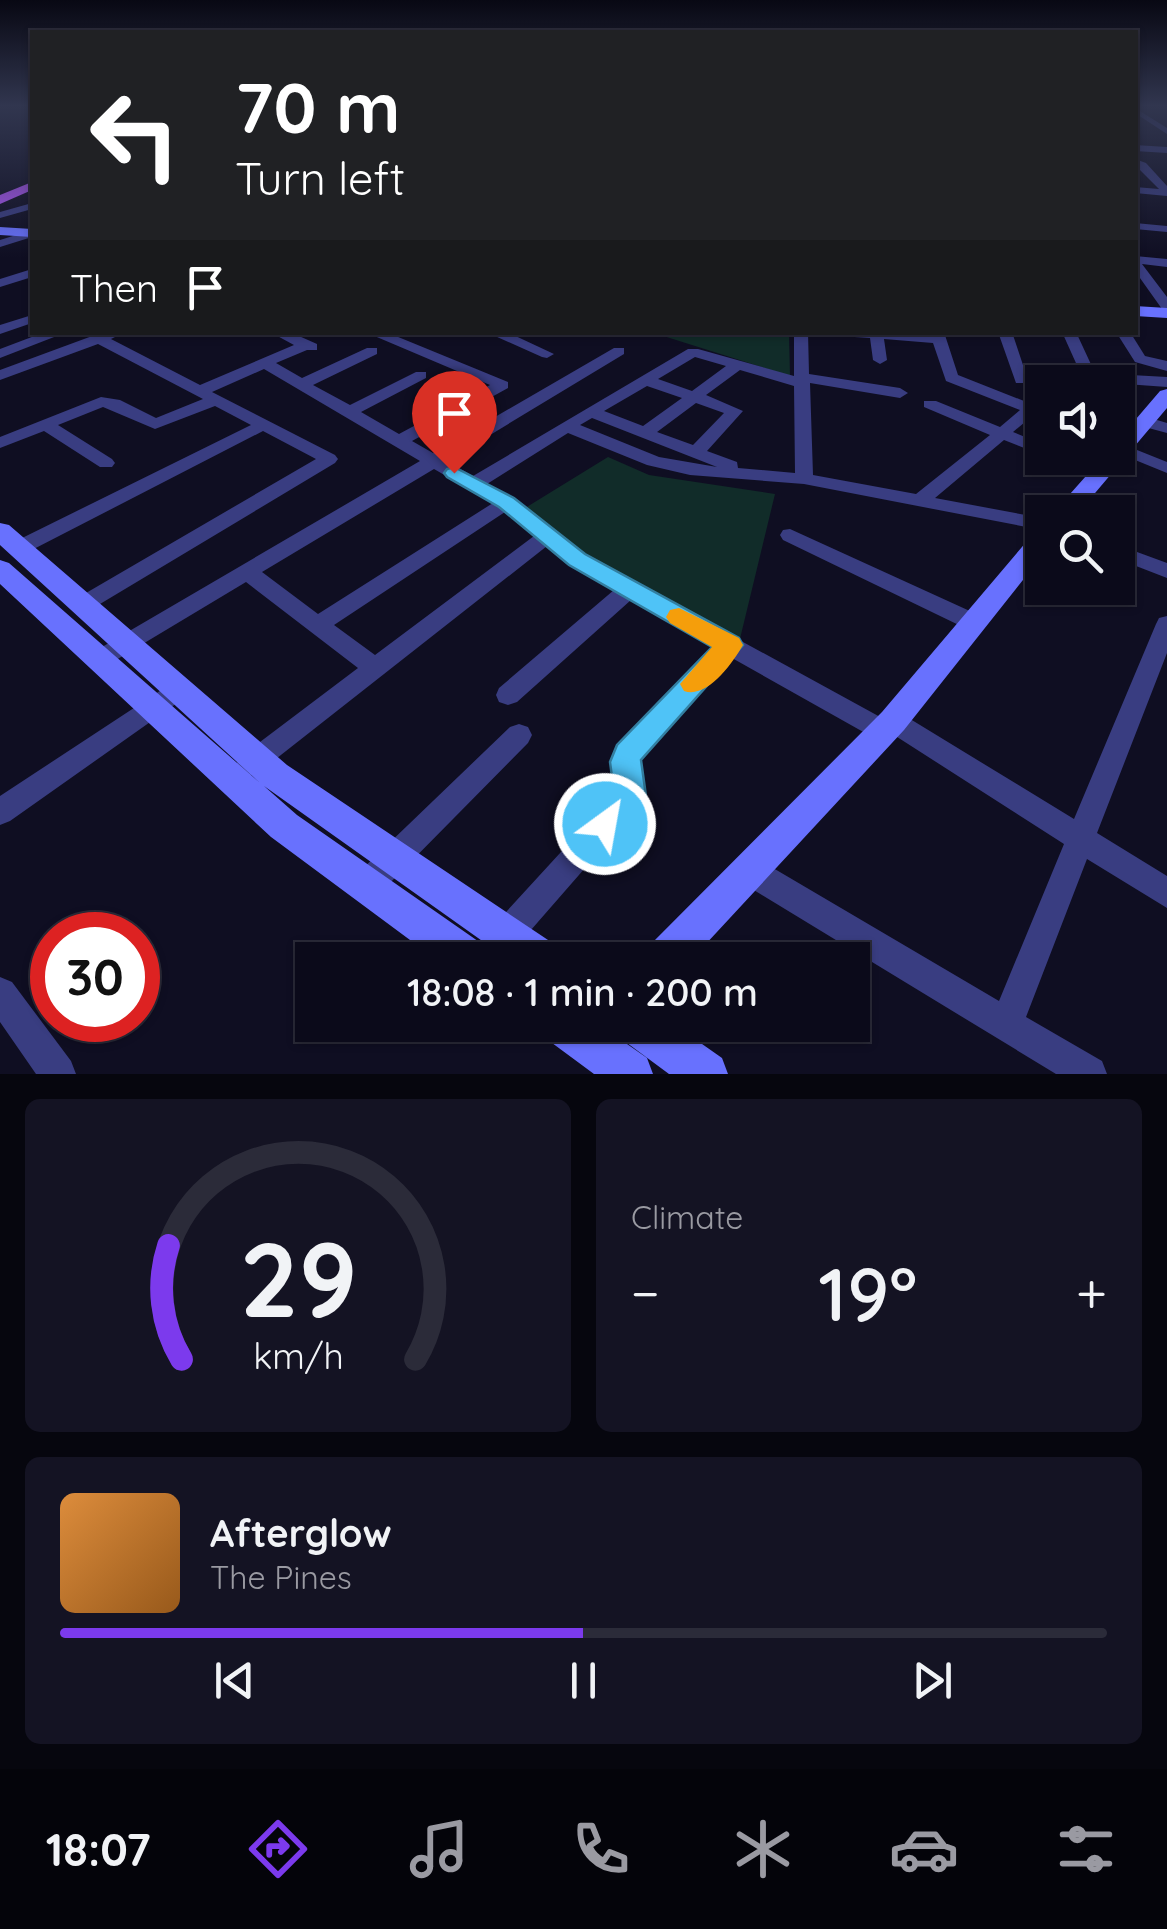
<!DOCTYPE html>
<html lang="en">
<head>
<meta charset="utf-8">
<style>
	body { margin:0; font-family:Quicksand,sans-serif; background:#141323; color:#f1f3f6; height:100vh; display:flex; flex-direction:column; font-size:38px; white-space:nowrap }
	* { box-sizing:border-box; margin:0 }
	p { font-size:32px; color:#9a9aa2 }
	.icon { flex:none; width:55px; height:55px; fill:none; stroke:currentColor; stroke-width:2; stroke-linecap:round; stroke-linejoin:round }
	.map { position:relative; height:1074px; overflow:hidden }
	.panel { display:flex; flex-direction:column; gap:25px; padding:25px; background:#06060e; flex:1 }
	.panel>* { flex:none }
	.guide { position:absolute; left:30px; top:30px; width:1108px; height:305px; border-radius:0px; box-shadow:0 2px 8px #0004,0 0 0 2px #2b2b39; background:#202124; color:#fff; overflow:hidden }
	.buttons { position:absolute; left:1025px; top:365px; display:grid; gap:20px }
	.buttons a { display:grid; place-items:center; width:110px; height:110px; border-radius:0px; background:#0b0a1a; box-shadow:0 2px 8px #0004,0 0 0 2px #2b2b39; font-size:50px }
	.speed { position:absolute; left:30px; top:912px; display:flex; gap:20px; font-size:50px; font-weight:700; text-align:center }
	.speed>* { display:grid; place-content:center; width:130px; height:130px; border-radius:50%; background:#0b0a1a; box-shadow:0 2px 8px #0004,0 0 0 2px #2b2b39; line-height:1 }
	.speed .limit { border:15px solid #d22; background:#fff; color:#111 }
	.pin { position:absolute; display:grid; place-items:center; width:85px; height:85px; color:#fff; margin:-102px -42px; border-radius:50% 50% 50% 0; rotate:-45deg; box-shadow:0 0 10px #0007 }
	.pin .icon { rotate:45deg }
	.me { position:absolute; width:110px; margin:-55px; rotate:32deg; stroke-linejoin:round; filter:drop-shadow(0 0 8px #0008) }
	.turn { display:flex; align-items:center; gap:35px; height:210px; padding:0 40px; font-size:45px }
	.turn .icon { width:130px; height:130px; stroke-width:2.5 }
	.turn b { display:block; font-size:70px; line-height:85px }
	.then { display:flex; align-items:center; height:95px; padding:0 40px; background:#0003; gap:20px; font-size:38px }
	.big { font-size:75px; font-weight:600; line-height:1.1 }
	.panel .card { flex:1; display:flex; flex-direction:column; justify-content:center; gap:15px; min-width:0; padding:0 35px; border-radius:15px; background:#141323 }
	.panel .dial { align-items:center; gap:0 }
	.dial svg { height:260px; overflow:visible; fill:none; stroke:#2b2b39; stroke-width:7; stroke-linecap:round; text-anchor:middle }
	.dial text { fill:#f1f3f6; stroke:none }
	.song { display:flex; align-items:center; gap:30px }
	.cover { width:120px; height:120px; border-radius:15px; background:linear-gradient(135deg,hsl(30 70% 55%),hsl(30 70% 35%)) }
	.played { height:10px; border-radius:5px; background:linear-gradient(90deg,#7c3aed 50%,#2b2b39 50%) }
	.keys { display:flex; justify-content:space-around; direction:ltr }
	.heat { display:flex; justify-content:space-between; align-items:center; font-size:55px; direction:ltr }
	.panel .tiles { flex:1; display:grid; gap:25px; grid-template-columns:1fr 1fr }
	.card:last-child { grid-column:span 2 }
	.trip { position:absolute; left:295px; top:942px; width:575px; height:100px; border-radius:0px; background:#0b0a1a; box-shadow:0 2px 8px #0004,0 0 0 2px #2b2b39; font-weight:600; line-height:100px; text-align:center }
	.tabs { display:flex; height:160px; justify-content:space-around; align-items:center; background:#04040a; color:#9a9aa2 }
	.tabs .icon { width:70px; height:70px }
	.tabs .active { color:#7c3aed }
	.tabs b { font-size:45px; color:#f1f3f6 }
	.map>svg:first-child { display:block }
	.green { fill:#112c29 }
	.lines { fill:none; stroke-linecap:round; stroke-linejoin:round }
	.street { fill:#393d81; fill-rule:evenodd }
	.secondary { fill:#6871fe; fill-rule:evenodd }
	.primary { fill:#b158fd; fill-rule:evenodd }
	.route { fill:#4fc3f7; stroke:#337fa1; stroke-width:2.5 }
	.slow { fill:#f59e0b }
</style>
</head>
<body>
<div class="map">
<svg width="1167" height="1074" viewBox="0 0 1167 1074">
	<rect width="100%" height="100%" fill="#0f0e22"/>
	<!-- green -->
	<path class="green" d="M 654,333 L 789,333 L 790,376 Z
		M 608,457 L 649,475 L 775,494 L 738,647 L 517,513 Z"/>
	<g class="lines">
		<!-- street -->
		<path class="street" d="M 1135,108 L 1167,128 L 1167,134 L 1135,113 Z
			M 1135,145 L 1167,147 L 1167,153 L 1135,151 Z
			M 1135,159 L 1146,163 L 1167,186 L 1167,196 L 1135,193 L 1135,187 L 1159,189 L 1135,165 Z
			M 32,203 L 32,209 L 0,218 L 0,212 Z
			M 1135,223 L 1167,226 L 1167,232 L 1135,229 Z
			M 32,230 L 32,237 L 0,247 L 0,240 Z
			M 1135,256 L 1167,259 L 1167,267 L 1142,264 L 1167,297 L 1167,310 L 1162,309 L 1135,271 Z
			M 32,269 L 32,277 L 0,287 L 0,279 Z
			M 32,315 L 32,323 L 0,334 L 0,325 Z
			M 45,332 L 67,332 L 0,358 L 0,349 Z
			M 103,332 L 125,332 L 111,339 L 200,385 L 294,345 L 270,332 L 290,332 L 317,344 L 317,350 L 307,350 L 276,363 L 302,378 L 367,348 L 377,348 L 377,354 L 313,385 L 350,405 L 416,372 L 426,372 L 426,378 L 361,412 L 399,434 L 490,385 L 365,332 L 386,332 L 508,382 L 508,388 L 412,441 L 433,453 L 614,348 L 624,348 L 624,354 L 447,461 L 473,476 L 688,349 L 698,349 L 794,376 L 794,332 L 808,332 L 809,374 L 900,388 L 908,393 L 900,398 L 810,383 L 813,475 L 916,494 L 990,435 L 924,407 L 924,401 L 936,401 L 1000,427 L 1020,410 L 946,381 L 933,343 L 884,339 L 887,360 L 880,364 L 873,360 L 870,338 L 839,336 L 832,332 L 944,332 L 958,375 L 1029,403 L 1042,395 L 1042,408 L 1013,432 L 1042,444 L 1042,455 L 1004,440 L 935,498 L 1042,518 L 1042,530 L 804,484 L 690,475 L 647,465 L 568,433 L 487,484 L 513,499 L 584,555 L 882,718 L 893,711 L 902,714 L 1074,819 L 1156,624 L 1159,618 L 1167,616 L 1167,653 L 1097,833 L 1167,876 L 1167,908 L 1087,859 L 1026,1017 L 1102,1061 L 1107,1074 L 1056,1074 L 739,881 L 735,871 L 739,861 L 750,857 L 761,861 L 999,1001 L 1064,844 L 894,735 L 883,742 L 874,738 L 732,658 L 639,759 L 644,796 L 640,805 L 517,946 L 506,951 L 495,946 L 490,935 L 495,924 L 616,792 L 612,763 L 618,746 L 714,647 L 631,600 L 517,702 L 508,705 L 499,702 L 496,695 L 499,688 L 614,590 L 570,565 L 547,546 L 258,773 L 249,776 L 240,773 L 236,765 L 240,757 L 358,668 L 246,582 L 106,666 L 98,669 L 90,666 L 86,660 L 90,654 L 420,461 L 264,369 L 212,392 L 335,455 L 338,459 L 335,463 L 90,610 L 74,610 L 71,605 L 74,600 L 316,459 L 263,431 L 26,553 L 12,553 L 9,548 L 12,543 L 251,425 L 215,406 L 155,429 L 103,407 L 58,425 L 112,459 L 115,463 L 112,467 L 100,467 L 44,431 L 0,448 L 0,437 L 101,397 L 120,400 L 156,418 L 203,399 L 98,344 L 0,380 L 0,370 ZM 695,357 L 726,366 L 692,391 L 658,379 ZM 740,370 L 794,386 L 795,473 L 738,468 L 737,462 L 707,451 L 743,411 L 706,395 ZM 647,386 L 682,398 L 643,426 L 604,411 ZM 696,403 L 724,413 L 693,445 L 657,432 ZM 592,418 L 717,467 L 659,457 L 580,425 ZM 434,469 L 493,503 L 318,614 L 262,572 ZM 505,512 L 534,536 L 375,655 L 334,625 Z
			M 486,332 L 507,332 L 554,354 L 547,358 L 542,357 Z
			M 630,332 L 646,332 L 646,333 L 639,337 Z
			M 998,332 L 1012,332 L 1024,368 L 1080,372 L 1062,332 L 1076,332 L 1095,373 L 1167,377 L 1167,387 L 1028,377 L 1026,383 L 1016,383 Z
			M 1116,332 L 1130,332 L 1145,356 L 1167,361 L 1167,371 L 1135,362 Z
			M 1147,417 L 1167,423 L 1167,433 L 1141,426 L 1141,418 Z
			M 1122,444 L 1167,462 L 1167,473 L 1118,453 L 1118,445 Z
			M 1052,458 L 1076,458 L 1108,473 L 1099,478 L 1093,477 Z
			M 790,529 L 983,617 L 986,623 L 983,629 L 967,629 L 783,540 L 780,535 L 783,530 Z
			M 1118,545 L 1167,563 L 1167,578 L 1118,559 Z
			M 178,679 L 187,682 L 190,689 L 187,696 L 10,821 L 0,825 L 0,796 Z
			M 519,724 L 528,727 L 532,735 L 528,743 L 378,895 L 367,900 L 356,895 L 352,885 L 356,875 L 510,727 Z
			M 0,977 L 12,982 L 71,1061 L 76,1074 L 36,1074 L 0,1022 Z"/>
		<!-- secondary -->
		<path class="secondary" d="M 0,227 L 32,229 L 32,237 L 0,235 Z
			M 1135,306 L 1167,308 L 1167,318 L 1135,316 Z
			M 1167,389 L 1167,408 L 1079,512 L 1054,512 L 1102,458 L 1118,458 L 1118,440 L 1160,391 Z
			M 0,523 L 9,525 L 287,765 L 557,946 L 563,960 L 509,960 L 264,786 L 297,815 L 485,946 L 491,960 L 437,960 L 271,837 L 0,584 L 0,560 L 9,563 L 260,783 L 0,545 Z
			M 1042,532 L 1042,556 L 904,730 L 691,960 L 643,960 L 649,946 L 882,712 L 1033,534 Z
			M 542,1025 L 600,1025 L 647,1058 L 653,1074 L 594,1074 L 548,1040 Z
			M 617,1025 L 675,1025 L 722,1058 L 728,1074 L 669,1074 L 623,1040 Z"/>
		<!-- primary -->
		<path class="primary" d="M 32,182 L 32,190 L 0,204 L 0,195 Z"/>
	</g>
	<!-- sky -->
	<linearGradient id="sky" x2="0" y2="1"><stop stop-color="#080813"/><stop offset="0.41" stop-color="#31364f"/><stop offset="1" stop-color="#31364f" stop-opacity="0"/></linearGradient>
	<rect width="1167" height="258" fill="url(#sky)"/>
	<!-- route -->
	<path class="route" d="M 454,467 L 514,498 L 585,554 L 739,638 L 743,645 L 641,760 L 646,796 L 617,834 L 605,839 L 594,834 L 589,824 L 614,792 L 610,762 L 617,745 L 712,647 L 569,565 L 499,507 L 447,477 L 444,473 L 447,469 Z"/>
	<!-- slow -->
	<path class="slow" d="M 679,608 L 739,638 L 743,645 C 732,664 707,699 684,691 L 680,684 L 712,647 L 670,623 L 666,617 L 670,610 Z"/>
</svg>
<div class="buttons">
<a><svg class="icon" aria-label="sound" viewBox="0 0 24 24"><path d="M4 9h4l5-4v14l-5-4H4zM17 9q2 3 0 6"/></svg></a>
<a><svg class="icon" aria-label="search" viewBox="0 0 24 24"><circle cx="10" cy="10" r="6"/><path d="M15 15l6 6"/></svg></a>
</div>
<div class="speed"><div class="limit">30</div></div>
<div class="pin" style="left:454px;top:473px;background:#d93025"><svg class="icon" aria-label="arrive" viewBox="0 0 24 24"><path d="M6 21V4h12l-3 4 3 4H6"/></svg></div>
<svg class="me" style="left:605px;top:824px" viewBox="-20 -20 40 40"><circle r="17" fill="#4fc3f7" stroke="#fff" stroke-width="3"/><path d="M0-11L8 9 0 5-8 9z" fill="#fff"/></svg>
<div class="trip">18:08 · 1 min · 200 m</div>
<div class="guide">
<div class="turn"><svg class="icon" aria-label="left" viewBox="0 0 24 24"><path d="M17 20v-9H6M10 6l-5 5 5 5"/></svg><div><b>70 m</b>Turn left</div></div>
<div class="then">Then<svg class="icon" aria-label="arrive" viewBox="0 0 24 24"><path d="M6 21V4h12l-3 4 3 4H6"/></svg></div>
</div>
</div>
<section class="panel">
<div class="tiles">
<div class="card dial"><svg viewBox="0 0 100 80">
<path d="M14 69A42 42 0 1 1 86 69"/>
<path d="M14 69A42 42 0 0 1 10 34" stroke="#7c3aed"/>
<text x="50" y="56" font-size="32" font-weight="700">29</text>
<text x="50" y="72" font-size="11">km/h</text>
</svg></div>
<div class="card"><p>Climate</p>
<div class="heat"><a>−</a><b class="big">19°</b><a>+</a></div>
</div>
<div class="card">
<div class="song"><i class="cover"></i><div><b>Afterglow</b><p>The Pines</p></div></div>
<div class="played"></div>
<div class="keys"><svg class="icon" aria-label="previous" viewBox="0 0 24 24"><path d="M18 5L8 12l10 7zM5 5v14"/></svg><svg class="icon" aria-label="pause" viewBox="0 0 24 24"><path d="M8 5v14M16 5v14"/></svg><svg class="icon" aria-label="next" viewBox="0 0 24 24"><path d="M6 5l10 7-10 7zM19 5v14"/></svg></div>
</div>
</div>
</section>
<nav class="tabs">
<b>18:07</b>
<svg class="icon active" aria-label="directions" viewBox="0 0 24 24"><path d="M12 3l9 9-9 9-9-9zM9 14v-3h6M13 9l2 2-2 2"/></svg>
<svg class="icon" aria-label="music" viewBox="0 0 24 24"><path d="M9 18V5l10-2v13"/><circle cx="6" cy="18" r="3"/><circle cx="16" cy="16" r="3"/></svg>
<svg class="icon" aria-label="phone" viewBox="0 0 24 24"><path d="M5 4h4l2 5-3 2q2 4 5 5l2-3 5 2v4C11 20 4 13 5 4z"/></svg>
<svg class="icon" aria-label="climate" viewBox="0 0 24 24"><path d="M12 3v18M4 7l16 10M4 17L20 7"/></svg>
<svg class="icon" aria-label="car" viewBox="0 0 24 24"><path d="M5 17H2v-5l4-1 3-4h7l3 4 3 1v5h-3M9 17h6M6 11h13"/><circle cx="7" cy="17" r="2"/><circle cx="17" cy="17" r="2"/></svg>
<svg class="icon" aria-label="filters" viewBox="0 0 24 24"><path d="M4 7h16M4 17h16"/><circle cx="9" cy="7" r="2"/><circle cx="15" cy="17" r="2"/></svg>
</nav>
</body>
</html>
